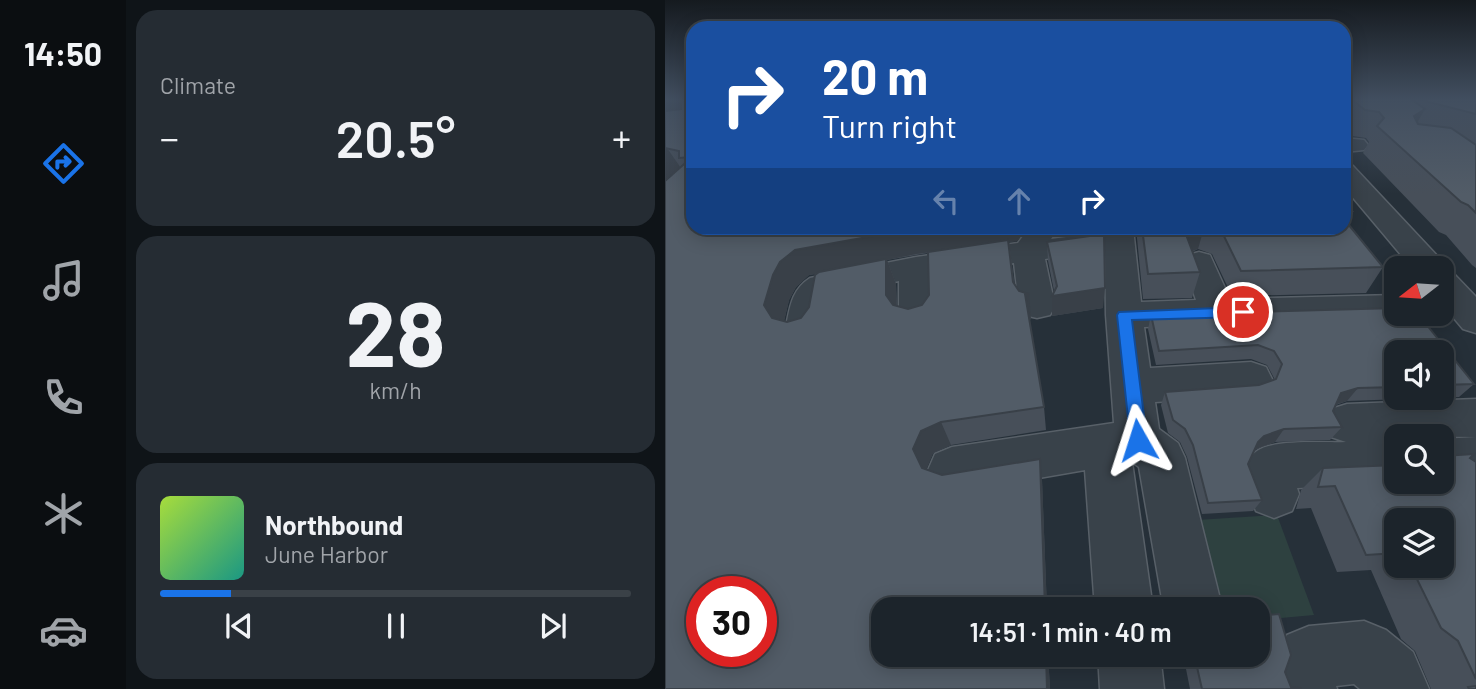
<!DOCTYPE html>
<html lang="en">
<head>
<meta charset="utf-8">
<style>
	body { margin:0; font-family:Barlow,sans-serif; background:#252c33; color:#f1f3f6; height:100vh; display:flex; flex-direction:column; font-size:26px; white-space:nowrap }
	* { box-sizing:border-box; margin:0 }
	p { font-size:23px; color:#a0a4a9 }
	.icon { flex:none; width:38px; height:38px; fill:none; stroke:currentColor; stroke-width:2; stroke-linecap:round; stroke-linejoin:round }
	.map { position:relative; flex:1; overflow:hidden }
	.panel { display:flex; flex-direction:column; gap:10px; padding:10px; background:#0f1418; width:539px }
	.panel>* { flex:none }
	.hud { position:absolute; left:21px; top:21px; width:665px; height:214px; border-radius:21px; box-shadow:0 4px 18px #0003,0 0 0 2px #3a4147; background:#1a4fa0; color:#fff; overflow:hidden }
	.needle { width:46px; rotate:253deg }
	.fabs { position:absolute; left:719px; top:256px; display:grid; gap:14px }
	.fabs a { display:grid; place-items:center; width:70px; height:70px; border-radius:14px; background:#1c242b; box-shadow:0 4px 18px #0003,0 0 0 2px #3a4147; font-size:35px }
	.speed { position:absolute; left:21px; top:576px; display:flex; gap:14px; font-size:35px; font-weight:700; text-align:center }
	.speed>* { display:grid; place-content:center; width:91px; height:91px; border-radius:50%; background:#1c242b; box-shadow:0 4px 18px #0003,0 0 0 2px #3a4147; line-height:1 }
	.speed .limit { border:10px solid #d22; background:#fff; color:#111 }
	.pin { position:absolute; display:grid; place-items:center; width:60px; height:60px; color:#fff; margin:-30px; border:4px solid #fff; border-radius:50%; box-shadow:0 2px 7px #0007 }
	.me { position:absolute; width:77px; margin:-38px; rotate:354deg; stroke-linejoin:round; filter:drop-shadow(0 0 5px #0008) }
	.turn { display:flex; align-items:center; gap:24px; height:147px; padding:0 21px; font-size:32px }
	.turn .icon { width:91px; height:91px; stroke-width:2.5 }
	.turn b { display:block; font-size:49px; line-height:60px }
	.lanes { display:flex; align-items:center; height:66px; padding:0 21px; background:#0003; justify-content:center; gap:35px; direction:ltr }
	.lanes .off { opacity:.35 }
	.big { font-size:52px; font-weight:600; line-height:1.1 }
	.panel .tile { flex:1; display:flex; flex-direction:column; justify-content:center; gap:10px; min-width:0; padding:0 24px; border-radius:21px; background:#252c33 }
	.panel .dial { align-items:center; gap:0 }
	.dial b { font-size:91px; line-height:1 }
	.song { display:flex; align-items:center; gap:21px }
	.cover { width:84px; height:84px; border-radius:10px; background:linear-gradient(135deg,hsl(80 70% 55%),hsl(170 70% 35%)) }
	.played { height:7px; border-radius:4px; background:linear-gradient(90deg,#1a73e8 15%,#3a4147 15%) }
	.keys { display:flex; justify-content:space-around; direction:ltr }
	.heat { display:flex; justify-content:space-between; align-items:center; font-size:38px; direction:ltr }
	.trip { position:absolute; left:206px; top:597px; width:399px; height:70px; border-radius:21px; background:#1c242b; box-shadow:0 4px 18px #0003,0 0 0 2px #3a4147; font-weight:600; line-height:70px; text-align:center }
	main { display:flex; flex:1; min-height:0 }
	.tabs { display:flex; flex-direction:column; width:126px; justify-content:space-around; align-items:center; background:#0b0e11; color:#a0a4a9 }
	.tabs .icon { width:49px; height:49px }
	.tabs .on { color:#1a73e8 }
	.tabs b { font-size:32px; color:#f1f3f6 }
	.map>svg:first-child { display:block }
	.green { fill:#2e4140 }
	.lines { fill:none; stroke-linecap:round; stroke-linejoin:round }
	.minor-casing { stroke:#586068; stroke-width:3 }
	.minor { fill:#39424a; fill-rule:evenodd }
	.wall { fill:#474f59; fill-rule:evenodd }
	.shaded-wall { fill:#394048 }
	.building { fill:#525c67; stroke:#394048; stroke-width:2; fill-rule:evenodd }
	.route { fill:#1a73e8; stroke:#114b97; stroke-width:2 }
</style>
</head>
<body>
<main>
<nav class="tabs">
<b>14:50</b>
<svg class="icon on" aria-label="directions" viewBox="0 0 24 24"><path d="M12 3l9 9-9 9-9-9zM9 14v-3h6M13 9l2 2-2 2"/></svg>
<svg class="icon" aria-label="music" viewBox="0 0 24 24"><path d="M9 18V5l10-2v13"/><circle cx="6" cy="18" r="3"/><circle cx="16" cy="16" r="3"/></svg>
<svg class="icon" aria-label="phone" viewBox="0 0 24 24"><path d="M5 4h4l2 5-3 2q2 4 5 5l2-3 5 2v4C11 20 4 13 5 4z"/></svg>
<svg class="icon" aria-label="climate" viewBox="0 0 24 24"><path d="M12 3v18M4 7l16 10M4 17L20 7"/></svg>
<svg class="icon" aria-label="car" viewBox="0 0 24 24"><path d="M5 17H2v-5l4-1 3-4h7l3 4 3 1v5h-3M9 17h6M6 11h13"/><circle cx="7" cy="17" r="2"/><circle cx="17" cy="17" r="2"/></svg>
</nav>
<section class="panel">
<div class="tile"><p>Climate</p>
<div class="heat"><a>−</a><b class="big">20.5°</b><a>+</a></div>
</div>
<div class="tile dial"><b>28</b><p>km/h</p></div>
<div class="tile">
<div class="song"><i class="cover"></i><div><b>Northbound</b><p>June Harbor</p></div></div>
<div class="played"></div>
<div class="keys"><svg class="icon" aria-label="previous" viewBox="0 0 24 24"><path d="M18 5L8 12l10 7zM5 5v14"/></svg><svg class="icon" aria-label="pause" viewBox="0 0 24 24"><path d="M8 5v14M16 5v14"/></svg><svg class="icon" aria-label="next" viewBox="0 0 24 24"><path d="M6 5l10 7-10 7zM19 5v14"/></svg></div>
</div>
</section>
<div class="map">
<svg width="811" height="689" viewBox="0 0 811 689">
	<rect width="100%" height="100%" fill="#263039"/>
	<!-- green -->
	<path class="green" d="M 612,515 L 649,615 L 593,620 L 593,609 L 554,609 L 532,520 Z"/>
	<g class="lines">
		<!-- minor casing -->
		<g class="minor-casing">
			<path id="minor" d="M 679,138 L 699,140 L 703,145 L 699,150 L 679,152 Z
				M 679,163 L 688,166 L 777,261 L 781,268 L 779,271 L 789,274 L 811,297 L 811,333 L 798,329 L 777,304 L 777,268 L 747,268 L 679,187 Z
				M 364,228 L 386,228 L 390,233 L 386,239 L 439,232 L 440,228 L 468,228 L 476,302 L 531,300 L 518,262 L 523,255 L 534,252 L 545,255 L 565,299 L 732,295 L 732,313 L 746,313 L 732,319 L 479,327 L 485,368 L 586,362 L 601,367 L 607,379 L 601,391 L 586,396 L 490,402 L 494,429 L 513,443 L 520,458 L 555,599 L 551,609 L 501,609 L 497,599 L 474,467 L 467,462 L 488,609 L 430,609 L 420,470 L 287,493 L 270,486 L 263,470 L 270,454 L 287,447 L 449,423 L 441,315 L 440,250 L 380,259 L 390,306 L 385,315 L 372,318 L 359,315 L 354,306 L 349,263 L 268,275 L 270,319 L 265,328 L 252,332 L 239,328 L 234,319 L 234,281 L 167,295 L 162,299 L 158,331 L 152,341 L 139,345 L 126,341 L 120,331 C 125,309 125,291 145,278 L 251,257 L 353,243 Z
				M 811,399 L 811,437 L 732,436 L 732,481 L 739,481 L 732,484 L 632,488 L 634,494 L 627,511 L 609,518 L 591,511 L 578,475 C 581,467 584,456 592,451 C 610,439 658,443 681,442 L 666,437 L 660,423 L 666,409 L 682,404 Z
				M 811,437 L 811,481 L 777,483 L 773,481 L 777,481 L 777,439 Z
				M 699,621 L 721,630 L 748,652 L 764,689 L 695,689 L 689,684 L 671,686 L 672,689 L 608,689 L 604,676 L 622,635 L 644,626 Z
				M 433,654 L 495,654 L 499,689 L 435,689 Z"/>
		</g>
		<!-- minor -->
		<use href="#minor" class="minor"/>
	</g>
	<!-- wall -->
	<path class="wall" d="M 0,98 L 28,98 L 28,228 L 362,228 L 352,241 L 344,242 L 349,282 L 366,319 L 364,320 L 379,407 L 381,430 L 286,445 L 268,453 L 261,469 L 277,475 L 377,480 L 382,609 L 219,609 L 383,654 L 385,689 L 0,689 ZM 263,253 L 264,295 L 257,305 L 243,309 L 232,306 L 231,284 L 222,260 ZM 151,274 L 144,307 L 136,318 L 122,322 L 119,321 L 124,300 L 131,287 L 144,275 Z
		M 679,98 L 811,98 L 811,268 L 807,265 L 781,235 L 774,232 L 698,153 L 704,142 L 701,138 L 688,136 L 679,128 Z
		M 679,202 L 687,211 L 681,221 L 718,267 L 701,293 L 567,296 L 547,254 L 533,249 L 527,252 L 535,272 L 527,298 L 478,299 L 471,228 L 679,228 Z
		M 382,242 L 438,308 L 387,316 L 387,296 L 389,291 L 383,261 Z
		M 732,308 L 732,313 L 753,314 L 809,384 L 794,397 L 682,401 L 671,405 L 668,411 L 677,427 L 665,440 L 610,442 L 589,450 L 583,464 L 597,500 L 588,511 L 537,514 L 522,457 L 515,442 L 503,433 L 496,405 L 500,392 L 594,385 L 609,380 L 609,378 L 602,365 L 586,359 L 491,365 L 483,329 L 486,315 ZM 732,352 L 777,352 L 777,397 L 732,397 Z
		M 805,458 L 811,462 L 811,689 L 766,689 L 750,651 L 736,639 L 706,570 L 672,572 L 646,508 L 631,509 L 636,490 L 658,468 L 732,481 ZM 732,520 L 777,565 L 732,565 Z
		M 518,654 L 593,654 L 620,672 L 626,687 L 636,689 L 525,689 Z"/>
	<!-- shaded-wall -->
	<path class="shaded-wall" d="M 0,98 L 20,98 L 28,111 L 0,117 Z
		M 760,109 L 745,135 L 749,116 Z
		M 0,148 L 2,148 L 18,171 L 0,184 Z
		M 253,228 L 362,228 L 352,241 L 251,254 L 222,260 L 231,284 L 232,320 L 221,295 L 221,260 L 144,275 L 131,287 L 124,300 L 117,330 L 107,318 L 99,305 L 108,275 L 115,262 L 130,250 Z
		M 391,228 L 438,228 L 437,230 L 391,236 Z
		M 527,228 L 539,228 L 533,249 L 521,253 L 522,237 Z
		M 440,288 L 438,308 L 387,316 L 387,296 Z
		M 360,294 L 364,294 L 366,319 L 362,320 Z
		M 693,388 L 682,401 L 665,406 L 676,393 Z
		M 276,422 L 286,445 L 268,453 L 261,471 L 257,468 L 248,449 L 256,431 Z
		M 619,429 L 610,442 L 591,449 L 585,454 L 593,442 L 599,436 Z
		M 375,459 L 377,480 L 382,609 L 380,609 Z
		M 381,654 L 383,654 L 385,689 L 382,689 Z"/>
	<!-- building -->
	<path class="building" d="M 16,98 L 28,98 L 28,228 L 253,228 L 130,250 L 115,262 L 108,275 L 99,305 L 107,318 L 122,322 L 136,318 L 144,307 L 150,275 L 154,272 L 221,259 L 221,295 L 228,305 L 243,309 L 257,305 L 264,295 L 263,252 L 343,240 L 348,282 L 354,291 L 364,294 L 360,294 L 379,407 L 276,422 L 256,431 L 248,449 L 257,468 L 277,475 L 375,459 L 380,609 L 219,609 L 219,654 L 381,654 L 382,689 L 0,689 L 0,181 L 27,157 L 14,158 L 14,151 L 0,148 L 0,111 L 16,109 ZM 37,592 L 96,592 L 96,651 L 37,651 Z
		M 685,98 L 744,98 L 760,109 L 749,116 L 753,124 L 786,128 L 811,145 L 811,213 L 803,205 L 796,202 L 712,126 L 719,118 L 714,112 L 700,110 Z
		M 748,98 L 811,98 L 811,114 Z
		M 679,202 L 687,211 L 679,211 Z
		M 679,219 L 718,267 L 576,271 L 555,228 L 552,228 L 679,228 Z
		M 477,228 L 529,228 L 527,228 L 522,237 L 535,272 L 483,274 Z
		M 439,234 L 440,288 L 387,296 L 392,286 L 382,242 Z
		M 732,308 L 732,313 L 753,314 L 809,384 L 777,385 L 777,352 L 732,352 L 732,387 L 693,388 L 676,393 L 668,411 L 677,427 L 619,429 L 599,436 L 593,442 L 583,464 L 597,500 L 543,503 L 528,445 L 520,429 L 508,420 L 500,392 L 594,385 L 611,379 L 617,364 L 609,351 L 593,345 L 494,351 L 486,315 Z
		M 809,454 L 805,458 L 811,462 L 811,679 L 793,641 L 776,628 L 745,565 L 777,565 L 777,520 L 732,520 L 732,553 L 701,555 L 670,486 L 653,487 L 658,468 L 732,465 L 732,481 L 777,481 L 777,456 Z
		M 614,614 L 626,655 L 620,672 L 626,687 L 636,688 L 636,689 L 537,689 L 529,654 L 593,654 L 593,616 Z
		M 811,686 L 811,689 L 804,689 L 803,687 Z"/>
	<!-- sky -->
	<linearGradient id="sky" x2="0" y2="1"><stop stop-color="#151a1f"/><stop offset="0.51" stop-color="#414e5f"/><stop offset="1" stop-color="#414e5f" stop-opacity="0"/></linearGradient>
	<rect width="811" height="194" fill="url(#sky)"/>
	<!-- route -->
	<path class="route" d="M 578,307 L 585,312 L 578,317 L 467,320 L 482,440 L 479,446 L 473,448 L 466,446 L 452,315 L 454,312 Z"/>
</svg>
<div class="fabs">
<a><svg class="needle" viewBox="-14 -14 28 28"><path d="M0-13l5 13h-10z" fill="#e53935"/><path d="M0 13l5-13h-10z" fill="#a0a4a9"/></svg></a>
<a><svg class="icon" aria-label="sound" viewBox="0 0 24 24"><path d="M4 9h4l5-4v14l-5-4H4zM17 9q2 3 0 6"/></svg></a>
<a><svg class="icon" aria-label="search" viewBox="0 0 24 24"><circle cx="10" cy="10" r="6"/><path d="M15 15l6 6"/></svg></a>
<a><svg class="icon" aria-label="layers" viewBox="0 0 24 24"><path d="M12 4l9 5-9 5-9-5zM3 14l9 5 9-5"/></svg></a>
</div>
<div class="speed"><div class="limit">30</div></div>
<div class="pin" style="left:578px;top:312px;background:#d93025"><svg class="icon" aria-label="arrive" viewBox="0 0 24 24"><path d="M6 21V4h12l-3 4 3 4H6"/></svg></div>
<svg class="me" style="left:473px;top:440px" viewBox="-20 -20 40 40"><path d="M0-17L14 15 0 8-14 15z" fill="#1a73e8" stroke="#fff" stroke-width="4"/></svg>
<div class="trip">14:51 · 1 min · 40 m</div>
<div class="hud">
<div class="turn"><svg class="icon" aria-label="right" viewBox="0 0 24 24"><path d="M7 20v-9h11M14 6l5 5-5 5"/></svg><div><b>20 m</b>Turn right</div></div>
<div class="lanes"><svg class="icon off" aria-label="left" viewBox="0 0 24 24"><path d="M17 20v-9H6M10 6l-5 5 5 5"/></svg><svg class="icon off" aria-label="ahead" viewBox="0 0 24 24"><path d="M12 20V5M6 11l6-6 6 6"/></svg><svg class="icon" aria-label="right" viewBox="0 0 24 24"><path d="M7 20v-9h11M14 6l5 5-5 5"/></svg></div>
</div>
</div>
</main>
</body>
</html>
